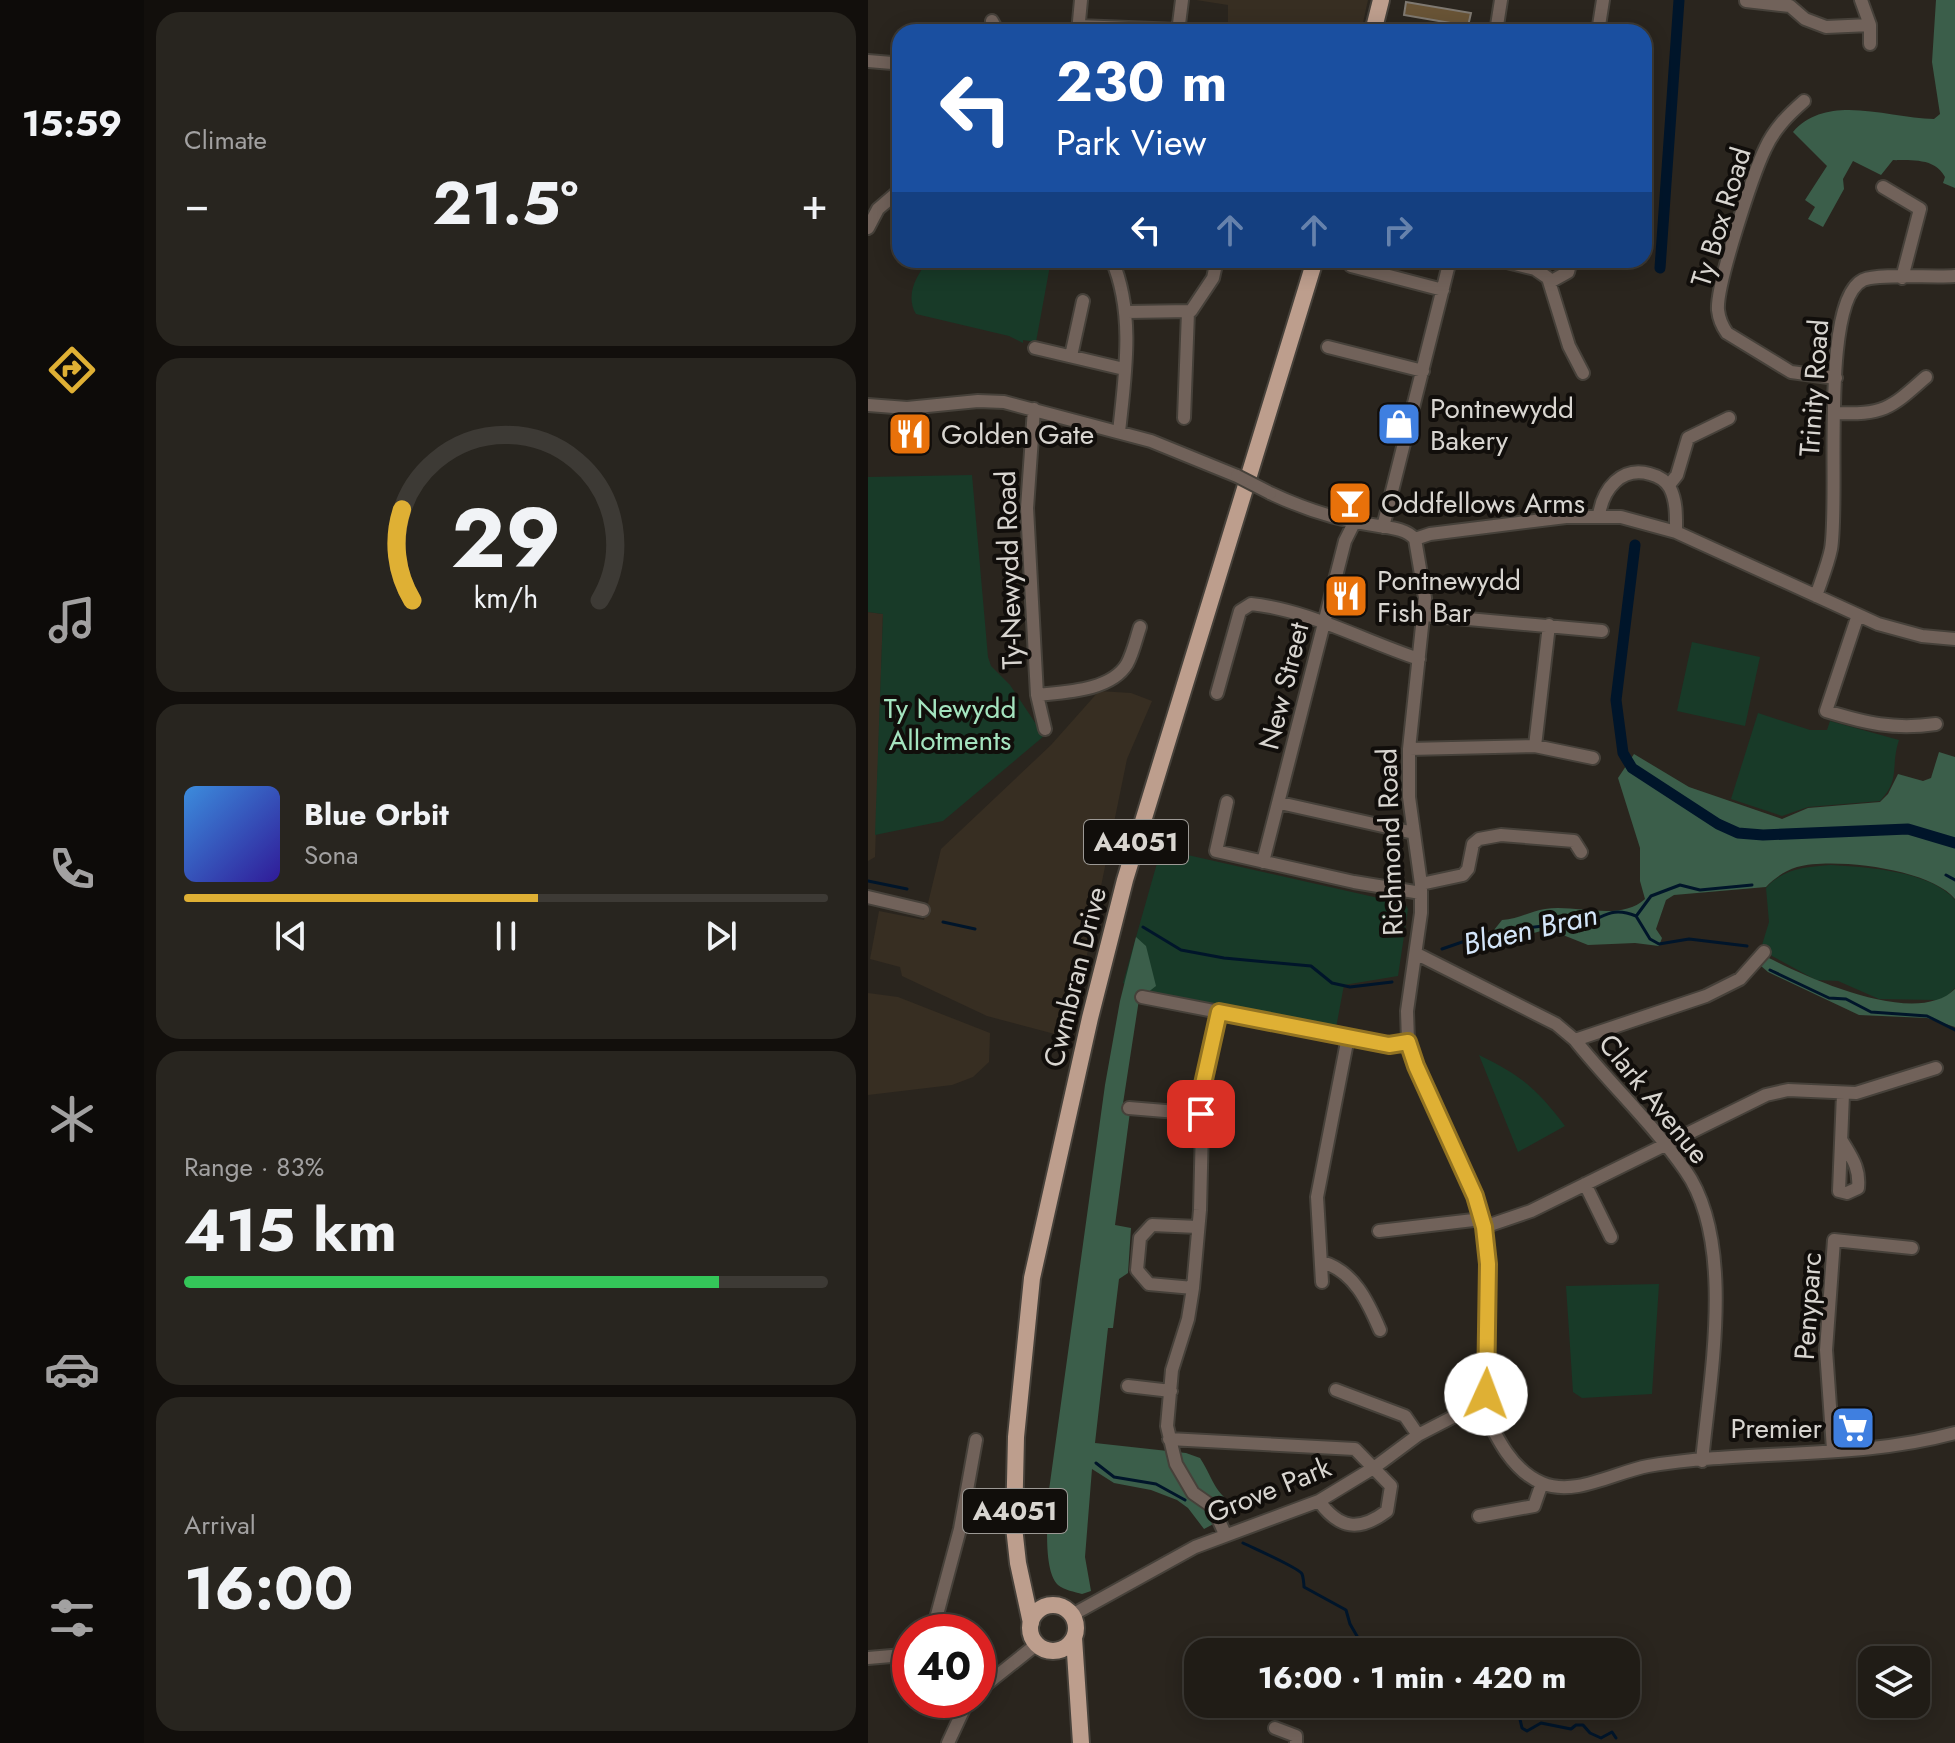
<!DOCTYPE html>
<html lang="en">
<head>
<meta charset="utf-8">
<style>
	body { margin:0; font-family:Jost,sans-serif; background:#28251f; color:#f1f3f6; height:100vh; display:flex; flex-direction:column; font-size:30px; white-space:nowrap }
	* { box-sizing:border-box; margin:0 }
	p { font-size:26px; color:#a2a1a1 }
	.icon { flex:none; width:44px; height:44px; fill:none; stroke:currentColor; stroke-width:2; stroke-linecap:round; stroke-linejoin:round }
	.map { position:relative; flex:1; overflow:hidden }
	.side { display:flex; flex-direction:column; gap:12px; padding:12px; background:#120f0c; width:724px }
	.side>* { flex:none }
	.guide { position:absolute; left:24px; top:24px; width:760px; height:244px; border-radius:24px; box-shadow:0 4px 20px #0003,0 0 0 2px #3d3a35; background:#1a4fa0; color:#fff; overflow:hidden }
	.controls { position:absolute; left:990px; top:1646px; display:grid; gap:16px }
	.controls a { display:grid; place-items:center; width:72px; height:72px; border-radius:16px; background:#201c16; box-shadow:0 4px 20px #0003,0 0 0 2px #3d3a35; font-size:40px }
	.speed { position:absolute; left:24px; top:1614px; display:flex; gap:16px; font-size:40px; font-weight:700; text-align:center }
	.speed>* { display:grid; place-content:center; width:104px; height:104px; border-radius:50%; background:#201c16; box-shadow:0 4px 20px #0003,0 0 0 2px #3d3a35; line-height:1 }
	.speed .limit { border:12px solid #d22; background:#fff; color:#111 }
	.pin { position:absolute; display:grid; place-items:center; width:68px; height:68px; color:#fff; margin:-34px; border-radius:16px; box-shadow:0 4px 12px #0006 }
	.me { position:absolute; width:88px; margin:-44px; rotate:2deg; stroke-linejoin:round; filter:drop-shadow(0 0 6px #0008) }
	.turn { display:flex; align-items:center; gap:28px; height:168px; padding:0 32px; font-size:36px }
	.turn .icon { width:104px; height:104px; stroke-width:2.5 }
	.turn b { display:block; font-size:56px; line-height:68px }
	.lanes { display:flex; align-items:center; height:76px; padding:0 32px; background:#0003; justify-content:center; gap:40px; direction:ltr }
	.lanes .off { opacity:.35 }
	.big { font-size:60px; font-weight:700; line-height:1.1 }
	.side .tile { flex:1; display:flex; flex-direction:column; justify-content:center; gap:12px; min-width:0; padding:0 28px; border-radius:24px; background:#28251f }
	.side .dial { align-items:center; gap:0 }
	.dial svg { height:208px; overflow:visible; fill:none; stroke:#3d3a35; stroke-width:7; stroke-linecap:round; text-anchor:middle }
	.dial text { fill:#f1f3f6; stroke:none }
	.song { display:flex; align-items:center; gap:24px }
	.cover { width:96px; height:96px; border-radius:12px; background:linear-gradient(135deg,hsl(210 70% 55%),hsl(250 70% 35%)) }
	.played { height:8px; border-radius:4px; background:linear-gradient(90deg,#dfb034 55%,#3d3a35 55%) }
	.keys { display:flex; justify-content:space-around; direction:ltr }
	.heat { display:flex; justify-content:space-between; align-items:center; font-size:44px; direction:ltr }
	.charge { height:12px; border-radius:6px; background:linear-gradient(90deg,#34c759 83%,#3d3a35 0) }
	.trip { position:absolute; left:316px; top:1638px; width:456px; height:80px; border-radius:24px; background:#201c16; box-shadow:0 4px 20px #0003,0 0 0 2px #3d3a35; font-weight:700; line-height:80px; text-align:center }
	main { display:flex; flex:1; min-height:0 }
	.tab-bar { display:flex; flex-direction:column; width:144px; justify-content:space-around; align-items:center; background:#0d0b09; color:#a2a1a1 }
	.tab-bar .icon { width:56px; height:56px }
	.tab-bar .active { color:#dfb034 }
	.tab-bar b { font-size:36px; color:#f1f3f6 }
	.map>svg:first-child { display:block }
	.built { fill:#372e22 }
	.green { fill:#183a28 }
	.forest { fill:#3b5e4a }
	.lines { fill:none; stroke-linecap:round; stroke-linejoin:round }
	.stream { stroke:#00152a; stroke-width:3 }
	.canal { stroke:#00152a; stroke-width:11 }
	.building { fill:#695436; stroke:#7f7971; stroke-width:2 }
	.minor-casing { stroke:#46413a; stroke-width:16 }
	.major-casing { stroke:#46413a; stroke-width:20 }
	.minor { stroke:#71625a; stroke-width:12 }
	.major { stroke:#bd9e8d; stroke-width:16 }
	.minor-bridge-casing { stroke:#46413a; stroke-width:16; stroke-linecap:butt }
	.minor-bridge { stroke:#71625a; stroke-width:12 }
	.route-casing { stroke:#917222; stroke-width:20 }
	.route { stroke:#dfb034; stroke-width:14 }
	.labels { text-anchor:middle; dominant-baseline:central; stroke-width:8; stroke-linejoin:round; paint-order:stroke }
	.shield { fill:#110e0b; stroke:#9c9995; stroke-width:2 }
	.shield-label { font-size:26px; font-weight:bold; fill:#d8d5d0 }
	.street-label { font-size:28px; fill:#d8d5d0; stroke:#110e0b }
	.poi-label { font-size:28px; fill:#d8d5d0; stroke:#110e0b; text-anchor:start }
	.park-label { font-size:28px; fill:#a4e4bf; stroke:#110e0b }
	.water-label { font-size:30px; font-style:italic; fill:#d4e6fa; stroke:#110e0b }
</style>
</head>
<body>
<main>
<nav class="tab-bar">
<b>15:59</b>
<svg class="icon active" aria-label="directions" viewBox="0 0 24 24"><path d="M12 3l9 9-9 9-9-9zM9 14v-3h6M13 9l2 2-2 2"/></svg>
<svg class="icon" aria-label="music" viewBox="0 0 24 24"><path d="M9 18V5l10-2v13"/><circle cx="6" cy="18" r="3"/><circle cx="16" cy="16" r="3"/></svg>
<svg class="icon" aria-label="phone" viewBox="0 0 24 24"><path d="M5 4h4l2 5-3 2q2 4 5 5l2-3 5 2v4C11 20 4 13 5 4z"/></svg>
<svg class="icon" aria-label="climate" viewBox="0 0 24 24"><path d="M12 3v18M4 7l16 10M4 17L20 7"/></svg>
<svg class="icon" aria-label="car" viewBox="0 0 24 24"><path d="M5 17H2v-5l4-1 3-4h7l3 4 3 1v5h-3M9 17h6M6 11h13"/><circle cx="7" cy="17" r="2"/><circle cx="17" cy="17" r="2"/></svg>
<svg class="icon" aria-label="filters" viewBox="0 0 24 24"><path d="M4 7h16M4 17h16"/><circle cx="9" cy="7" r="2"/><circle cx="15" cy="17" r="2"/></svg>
</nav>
<section class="side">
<div class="tile"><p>Climate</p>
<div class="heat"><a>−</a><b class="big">21.5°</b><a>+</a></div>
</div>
<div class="tile dial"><svg viewBox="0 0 100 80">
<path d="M14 69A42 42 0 1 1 86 69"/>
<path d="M14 69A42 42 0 0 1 10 34" stroke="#dfb034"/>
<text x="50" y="56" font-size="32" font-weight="700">29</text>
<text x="50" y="72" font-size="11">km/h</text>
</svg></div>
<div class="tile">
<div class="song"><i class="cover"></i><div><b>Blue Orbit</b><p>Sona</p></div></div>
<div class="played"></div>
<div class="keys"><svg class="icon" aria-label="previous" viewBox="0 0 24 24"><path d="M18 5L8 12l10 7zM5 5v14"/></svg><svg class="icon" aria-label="pause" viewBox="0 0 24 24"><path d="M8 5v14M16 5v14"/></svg><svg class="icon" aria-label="next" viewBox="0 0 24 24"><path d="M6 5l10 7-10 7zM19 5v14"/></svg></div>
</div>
<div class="tile"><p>Range · 83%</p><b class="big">415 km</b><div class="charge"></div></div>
<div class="tile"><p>Arrival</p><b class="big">16:00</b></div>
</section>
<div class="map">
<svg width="1087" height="1743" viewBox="0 0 1087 1743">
	<rect width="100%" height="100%" fill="#2a251e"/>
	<!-- built -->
	<path class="built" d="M 328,0 L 500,0 L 493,32 L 360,32 L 360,5 Z
		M 0,612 L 15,614 L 7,857 L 0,861 Z
		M 231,691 L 263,693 L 284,701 L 259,759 L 202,1038 L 119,1016 L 34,976 L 32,967 L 2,959 L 11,911 L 56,920 L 73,849 L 183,745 Z
		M 0,993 L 30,997 L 122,1033 L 121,1062 L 105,1077 L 84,1085 L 0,1095 Z"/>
	<!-- green -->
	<path class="green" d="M 61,260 L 183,260 L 168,342 L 155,340 L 155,343 L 141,336 L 48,314 C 37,296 48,275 61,260 Z
		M 104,475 L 120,657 L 123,666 L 142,685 L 176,736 L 75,821 L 7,835 L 15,614 L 0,612 L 0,477 Z
		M 824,642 L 892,657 L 877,726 L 809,711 Z
		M 890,713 L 942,730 L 959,730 L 962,721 L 1031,740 C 1022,767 1033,779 1012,801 L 940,807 L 914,816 L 863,799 Z
		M 293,849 L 537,904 L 540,909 L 530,976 L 476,985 L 468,1028 L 273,991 L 255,983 Z
		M 963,865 C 999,867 1063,871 1087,900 L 1087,988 L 1077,998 L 1069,1000 L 1011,999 L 970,981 L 948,980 L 904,956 L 894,945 L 901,922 L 898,888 C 915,868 939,867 963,865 Z
		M 611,1055 C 654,1076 668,1088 697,1126 L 650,1152 Z
		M 791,1284 L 784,1394 L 714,1398 L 705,1392 L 698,1286 Z"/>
	<!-- forest -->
	<path class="forest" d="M 1068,0 L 1087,0 L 1087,188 L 1075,183 L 1077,177 C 1066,157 1044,161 1025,160 L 1013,175 L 985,161 L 975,179 L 976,189 L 955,227 L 940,219 L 947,207 L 937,200 L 959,166 L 925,132 C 960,92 1022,119 1066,119 L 1072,114 L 1064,62 Z
		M 1071,752 L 1087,757 L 1087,899 C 1063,869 966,857 929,867 C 917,871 906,878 898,887 L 806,895 L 798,900 L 788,929 L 794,938 L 791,946 L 767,943 L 720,945 L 680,929 L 638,941 L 617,940 L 616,933 L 626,930 L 634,920 C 650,919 663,911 677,909 C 708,904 752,922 777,899 L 772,881 L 772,848 L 750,778 L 766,754 L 821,787 L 914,819 L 940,808 L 1012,802 L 1020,794 L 1030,774 L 1055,781 L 1063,778 Z
		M 268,937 L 278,946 L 288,986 L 279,993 L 272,993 L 254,1110 L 262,1112 L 247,1225 L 263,1228 L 260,1273 L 251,1279 L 245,1328 L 240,1328 L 227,1443 L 318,1453 L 332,1458 C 348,1483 345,1494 374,1509 L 336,1529 L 320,1508 L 309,1500 L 283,1490 L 246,1483 L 224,1469 L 217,1557 L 223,1591 L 214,1594 C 207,1592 196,1590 190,1585 C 174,1570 180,1511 181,1490 L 237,1085 L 252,1001 Z
		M 899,957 C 940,978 1048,1028 1087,989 L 1087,1027 L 1059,1018 L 991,1015 L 900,972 L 893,966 Z"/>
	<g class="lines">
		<!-- stream -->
		<path class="stream" d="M 1078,875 L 1087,880
			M 0,881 L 39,889
			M 769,915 L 783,896 L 812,885 L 832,890 L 884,885
			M 75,922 L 107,929
			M 275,927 L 313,950 L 356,958 L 443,966 L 464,983 L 482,987 L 524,982
			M 574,949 C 619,932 662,925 708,924 C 734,923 738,904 768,916 L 782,939 L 791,944 L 821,939 L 879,946
			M 902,970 L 961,998 L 978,999 L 1003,1012 L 1059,1016 L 1087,1030
			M 228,1463 L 246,1477 L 288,1484 L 317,1500
			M 375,1543 C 385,1548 431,1568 434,1574 C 435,1576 436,1584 436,1587 L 478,1610 L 482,1624 L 493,1643 L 491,1652
			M 643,1704 L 651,1715 L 654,1728 L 659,1731 L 673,1723 L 703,1729 L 708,1725 L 715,1725 L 722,1733 L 733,1738 L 744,1732 L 748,1738"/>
		<!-- canal -->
		<path class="canal" d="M 792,268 L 811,0
			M 767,545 L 748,700 L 755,753 L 764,768 L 850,824 L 870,833 L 895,835 L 1040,829 L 1087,843"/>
	</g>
	<!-- building -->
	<path class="building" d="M 538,2 L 603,13 L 600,26 L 536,15 Z"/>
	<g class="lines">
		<!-- minor casing -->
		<g class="minor-casing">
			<path id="minor" d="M 993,0 L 1002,25 L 1002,44
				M 878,1 L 922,6 L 937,19 L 958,27 L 1002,25
				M 124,21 L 130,32
				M 211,26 L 310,30
				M 210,32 L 213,0
				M 310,32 L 314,0
				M 628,32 L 633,0
				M 730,32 L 735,0
				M 0,61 L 24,63
				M 936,101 C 920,115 906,129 897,149 C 885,174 848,285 850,310 C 851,319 854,326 859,333 L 923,372 L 968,378
				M 1015,187 L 1052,209 L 1034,278
				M 0,228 L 10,209 L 32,190
				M 244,260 C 267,314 257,375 251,432
				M 631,260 L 667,269 L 680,278 L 701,346 L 715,373
				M 483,266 L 575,290
				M 682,282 L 700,272 L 703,260
				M 259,312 L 323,311 L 345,278 L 349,260
				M 460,347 L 555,371
				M 167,348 L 256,369
				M 203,356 L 215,301
				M 0,405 L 39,408 L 110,401 L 136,402 L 283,441 L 369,476
				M 166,409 L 159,508 L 169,695 L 177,729
				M 966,413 C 1016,415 1022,409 1058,377
				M 316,418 L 320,312
				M 801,485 L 809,475 L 820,438 L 861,418
				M 402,493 C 438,510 472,521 511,526 C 524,528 538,529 547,539
				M 731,515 C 735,489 753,466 782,474 C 790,476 798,481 802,488 C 809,502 808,518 808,532
				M 515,527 L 582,260
				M 547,539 L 562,534 L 698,517 L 753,517 L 808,532 L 1010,624 L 1054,636 L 1087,639
				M 948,596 C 953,581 960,564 963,549 C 972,500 951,301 995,280 C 1011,273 1066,278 1087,276
				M 556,615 L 734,631
				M 990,615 L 958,711 C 998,723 1025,730 1068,724
				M 349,693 L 372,611 L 383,604 C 441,610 496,641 551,659
				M 169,695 C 196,692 243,691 259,664 C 265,653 268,639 272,627
				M 667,746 L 681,625
				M 541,749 L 667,746 L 725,758
				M 359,802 L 348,851 L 486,882 L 553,893
				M 412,803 L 546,833
				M 395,862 L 477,541 L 486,523
				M 553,884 L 595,875 L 600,869 L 605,844 L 611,839 L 633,835 L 706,841 L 713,852
				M 0,897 L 55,910
				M 549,954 L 688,1024 L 707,1040 C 742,1084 785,1124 817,1170 C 868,1242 842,1377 834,1461
				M 274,997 L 521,1045 L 540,1042
				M 351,1012 L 335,1084 L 332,1210 L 325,1288 L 320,1319 L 304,1370 L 299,1426 L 308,1464 L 325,1493 L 345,1507 L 357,1534
				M 707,1040 L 838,996 L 872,979 L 896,952
				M 261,1108 L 333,1114
				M 974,1141 C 984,1158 992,1168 990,1188 L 979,1193 L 971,1191 L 975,1094
				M 717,1184 L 743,1237
				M 616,1227 L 663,1211 L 898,1095 L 920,1090 L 988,1093 L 1068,1068
				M 511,1231 L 614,1219
				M 454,1262 C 486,1271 500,1302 512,1330
				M 454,1282 L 449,1197 L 480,1037
				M 325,1288 L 281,1284 L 269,1270 L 272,1238 L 284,1225 L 330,1227
				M 260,1386 L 303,1391
				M 468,1390 L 537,1416 L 550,1435
				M 612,1403 C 626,1432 642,1470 674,1483 C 707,1497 747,1472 780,1466 C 881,1449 988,1460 1087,1433
				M 301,1439 L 487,1449 L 523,1486 L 519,1511 C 491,1532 471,1529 451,1501
				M 965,1449 L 958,1350 L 966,1240 L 1044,1248
				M 611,1516 L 666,1506 L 674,1483
				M 204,1615 L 327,1547 L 451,1501 L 507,1467 L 550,1435 L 612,1403 L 618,1394 L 620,1264 L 616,1227 L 607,1196 L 548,1066 L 540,1042 L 539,1011 L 553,913 L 553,884 L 541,797 L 541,749 L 557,598 L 547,539
				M 59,1632 L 66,1626 L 92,1529 L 108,1440
				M 0,1658 L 35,1655 L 42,1649
				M 110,1691 L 169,1644
				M 407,1728 L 428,1736 L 428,1743
				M 80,1743 L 100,1700"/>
		</g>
		<!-- major casing -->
		<g class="major-casing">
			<path id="major" d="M 505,32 L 513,0
				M162 1628a23 23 0 1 1 46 0a23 23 0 1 1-46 0Z
				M 163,1623 L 150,1563 L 146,1527 L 148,1437 L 164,1278 L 222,1018 L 257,880 L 447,260
				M 206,1638 L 213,1743"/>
		</g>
		<!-- minor -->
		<use href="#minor" class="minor"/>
		<!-- major -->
		<use href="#major" class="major"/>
		<!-- minor-bridge casing -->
		<g class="minor-bridge-casing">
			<path id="minor-bridge" d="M 369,476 L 402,493"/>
		</g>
		<!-- minor-bridge -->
		<use href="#minor-bridge" class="minor-bridge"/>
	</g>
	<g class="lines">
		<!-- route casing -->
		<g class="route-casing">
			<path id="route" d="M 333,1114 L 335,1084 L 351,1012 L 521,1045 L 540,1042 L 548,1066 L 607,1196 L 616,1227 L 620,1264 L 618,1394"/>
		</g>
		<!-- route -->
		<use href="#route" class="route"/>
	</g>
	<!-- icons -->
	<defs>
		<g id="shop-square" transform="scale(2.3)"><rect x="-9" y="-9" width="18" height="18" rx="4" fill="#3f7fe0" stroke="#110e0b"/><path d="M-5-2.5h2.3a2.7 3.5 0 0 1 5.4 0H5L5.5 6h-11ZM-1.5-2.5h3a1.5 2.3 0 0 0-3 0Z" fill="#fff"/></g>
		<g id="restaurant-square" transform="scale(2.3)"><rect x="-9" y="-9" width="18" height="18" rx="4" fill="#e8710a" stroke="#110e0b"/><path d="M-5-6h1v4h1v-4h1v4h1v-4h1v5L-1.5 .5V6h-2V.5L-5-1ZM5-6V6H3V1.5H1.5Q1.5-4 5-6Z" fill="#fff"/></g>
		<g id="bar-square" transform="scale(2.3)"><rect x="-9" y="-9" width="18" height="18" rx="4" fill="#e8710a" stroke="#110e0b"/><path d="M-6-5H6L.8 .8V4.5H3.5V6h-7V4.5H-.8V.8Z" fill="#fff"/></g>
		<g id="supermarket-square" transform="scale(2.3)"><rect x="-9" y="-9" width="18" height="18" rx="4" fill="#3f7fe0" stroke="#110e0b"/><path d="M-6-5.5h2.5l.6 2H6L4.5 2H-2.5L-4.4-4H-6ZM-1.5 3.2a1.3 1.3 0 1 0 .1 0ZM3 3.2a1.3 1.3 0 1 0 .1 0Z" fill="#fff"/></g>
	</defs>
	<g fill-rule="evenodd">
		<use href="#shop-square" x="531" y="424"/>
		<use href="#restaurant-square" x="42" y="434"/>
		<use href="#bar-square" x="482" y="503"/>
		<use href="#restaurant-square" x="478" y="596"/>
		<use href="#supermarket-square" x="985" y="1428"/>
	</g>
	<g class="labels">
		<!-- shield labels -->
		<g class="shield">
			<rect x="216" y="820" width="104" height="44" rx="6"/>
			<rect x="95" y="1489" width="104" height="44" rx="6"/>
		</g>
		<g class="shield-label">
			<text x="268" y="842">A4051</text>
			<text x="147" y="1511">A4051</text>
		</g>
		<!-- street labels -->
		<g class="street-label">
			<text transform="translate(853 217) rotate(-73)">Ty Box Road</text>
			<text transform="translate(946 388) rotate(-86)">Trinity Road</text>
			<text transform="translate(141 570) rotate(-92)">Ty-Newydd Road</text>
			<text transform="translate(416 686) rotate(-76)">New Street</text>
			<text transform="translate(522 842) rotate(-92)">Richmond Road</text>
			<text transform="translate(207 977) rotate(-76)">Cwmbran Drive</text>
			<text transform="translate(786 1099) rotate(51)">Clark Avenue</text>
			<text transform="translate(940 1306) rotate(-86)">Penyparc</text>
			<text transform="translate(401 1490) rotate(-22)">Grove Park</text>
		</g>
		<!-- poi labels -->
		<g class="poi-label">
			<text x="562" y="408">Pontnewydd<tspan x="562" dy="32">Bakery</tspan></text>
			<text x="73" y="434">Golden Gate</text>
			<text x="513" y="503">Oddfellows Arms</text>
			<text x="509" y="580">Pontnewydd<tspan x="509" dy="32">Fish Bar</tspan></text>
			<text x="954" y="1428" text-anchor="end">Premier</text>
		</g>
		<!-- park labels -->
		<g class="park-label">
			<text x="82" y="708">Ty Newydd<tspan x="82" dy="32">Allotments</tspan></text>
		</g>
		<!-- water labels -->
		<g class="water-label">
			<text transform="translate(662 929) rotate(-13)">Blaen Bran</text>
		</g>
	</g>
</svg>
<div class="controls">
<a><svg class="icon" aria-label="layers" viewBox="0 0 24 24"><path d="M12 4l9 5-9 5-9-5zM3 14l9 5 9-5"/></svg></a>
</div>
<div class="speed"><div class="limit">40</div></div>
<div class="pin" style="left:333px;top:1114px;background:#d93025"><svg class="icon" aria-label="arrive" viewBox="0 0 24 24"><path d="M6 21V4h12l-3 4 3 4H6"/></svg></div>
<svg class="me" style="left:618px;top:1394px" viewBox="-20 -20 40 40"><circle r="19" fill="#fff"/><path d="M0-13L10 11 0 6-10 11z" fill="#dfb034"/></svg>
<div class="trip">16:00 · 1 min · 420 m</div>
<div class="guide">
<div class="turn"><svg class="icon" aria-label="left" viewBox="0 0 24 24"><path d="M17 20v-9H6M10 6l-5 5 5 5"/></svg><div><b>230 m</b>Park View</div></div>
<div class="lanes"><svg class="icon" aria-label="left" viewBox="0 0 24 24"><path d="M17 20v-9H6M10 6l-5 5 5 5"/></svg><svg class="icon off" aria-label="ahead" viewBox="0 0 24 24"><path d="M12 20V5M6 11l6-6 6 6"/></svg><svg class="icon off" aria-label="ahead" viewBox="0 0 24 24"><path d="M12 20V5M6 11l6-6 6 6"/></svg><svg class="icon off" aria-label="right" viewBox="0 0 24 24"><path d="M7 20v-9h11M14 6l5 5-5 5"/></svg></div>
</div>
</div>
</main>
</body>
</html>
